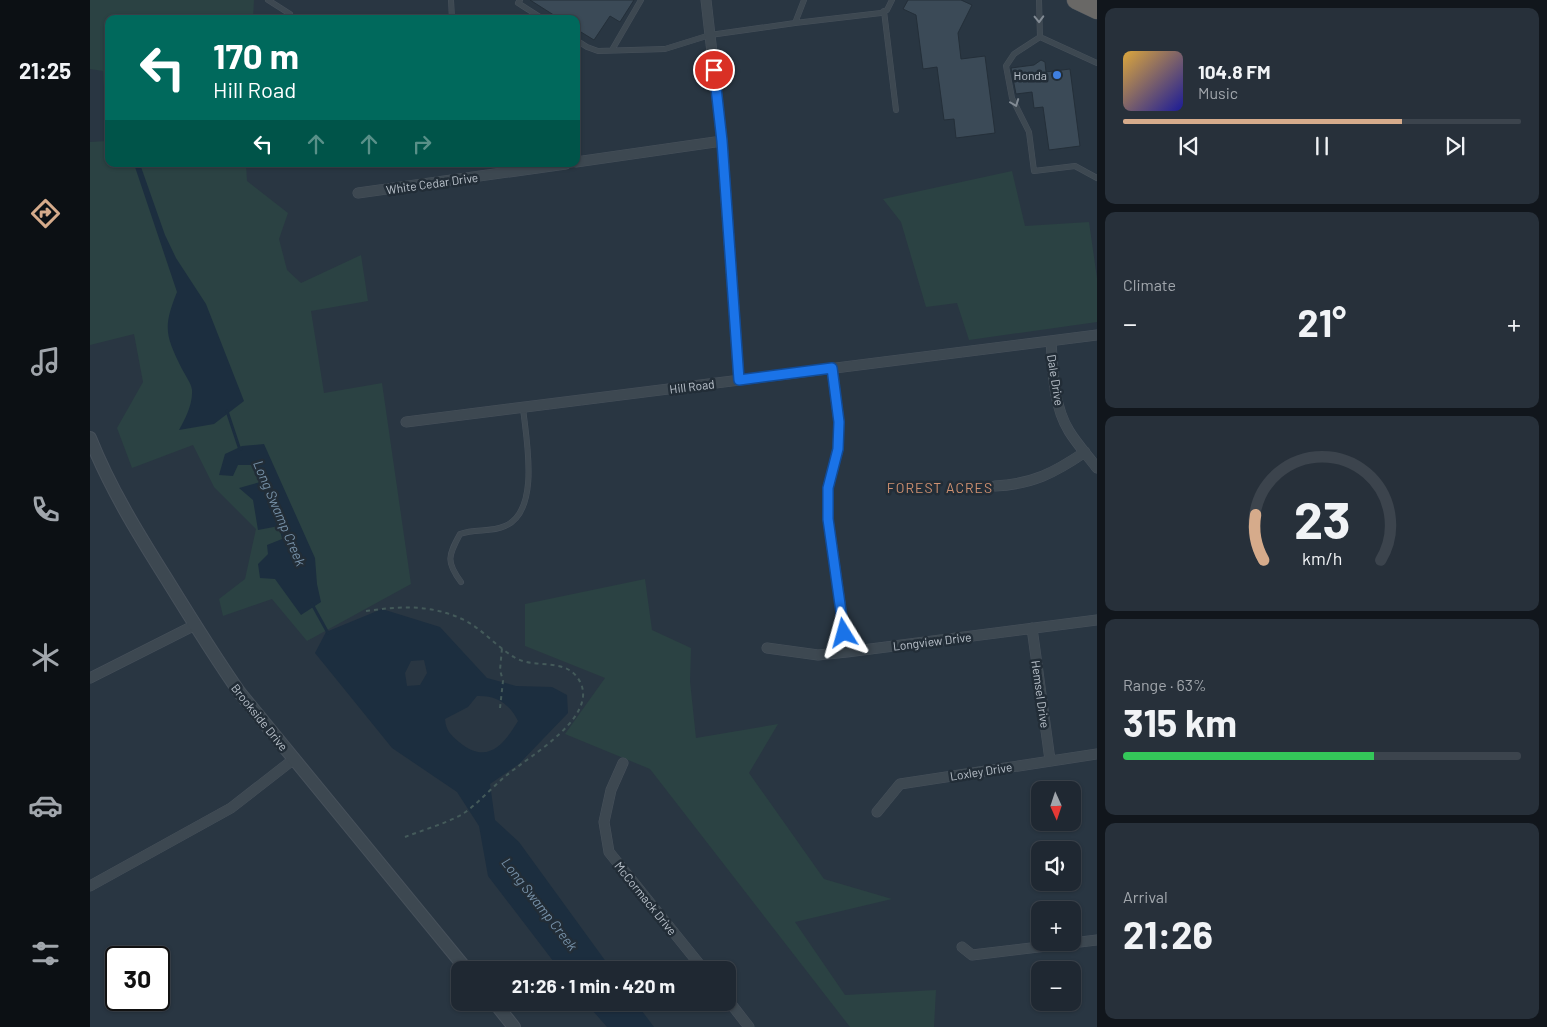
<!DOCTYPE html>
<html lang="en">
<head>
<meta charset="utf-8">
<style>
	body { margin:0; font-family:Barlow,sans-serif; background:#27303a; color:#f1f3f6; height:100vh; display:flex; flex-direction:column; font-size:19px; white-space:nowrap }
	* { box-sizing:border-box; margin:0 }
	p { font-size:16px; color:#a1a6ac }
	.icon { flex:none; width:28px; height:28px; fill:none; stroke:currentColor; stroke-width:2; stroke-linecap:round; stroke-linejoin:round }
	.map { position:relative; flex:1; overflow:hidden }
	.panel { display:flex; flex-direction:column; gap:8px; padding:8px; background:#11161c; width:450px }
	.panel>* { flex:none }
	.banner { position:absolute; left:15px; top:15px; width:475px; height:152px; border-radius:10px; box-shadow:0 1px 4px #0004,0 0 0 1px #3c444d; background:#00695c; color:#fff; overflow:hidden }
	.needle { width:32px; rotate:177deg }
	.tools { position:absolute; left:941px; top:781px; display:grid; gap:10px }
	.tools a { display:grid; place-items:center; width:50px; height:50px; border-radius:10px; background:#1f2832; box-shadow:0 1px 4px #0004,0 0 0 1px #3c444d; font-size:25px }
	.speed { position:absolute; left:15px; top:946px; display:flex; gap:10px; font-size:25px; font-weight:700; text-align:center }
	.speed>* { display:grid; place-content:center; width:65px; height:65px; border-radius:50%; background:#1f2832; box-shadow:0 1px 4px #0004,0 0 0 1px #3c444d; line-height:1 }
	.speed .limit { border:2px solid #111; border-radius:8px; background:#fff; color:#111 }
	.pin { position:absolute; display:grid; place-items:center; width:42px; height:42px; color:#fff; margin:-21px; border:2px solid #fff; border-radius:50%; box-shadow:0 1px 5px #0007 }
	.me { position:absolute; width:55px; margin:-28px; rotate:352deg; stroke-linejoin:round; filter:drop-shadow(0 0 4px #0008) }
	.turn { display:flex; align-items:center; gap:18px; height:105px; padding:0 25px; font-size:22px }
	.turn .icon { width:65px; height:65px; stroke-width:2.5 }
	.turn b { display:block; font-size:35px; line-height:42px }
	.lanes { display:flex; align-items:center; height:48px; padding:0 25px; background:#0003; justify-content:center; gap:25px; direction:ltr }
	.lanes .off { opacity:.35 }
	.big { font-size:38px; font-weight:700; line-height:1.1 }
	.panel .widget { flex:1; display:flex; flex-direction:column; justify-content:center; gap:8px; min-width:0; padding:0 18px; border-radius:10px; background:#27303a }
	.panel .dial { align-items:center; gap:0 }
	.dial svg { height:130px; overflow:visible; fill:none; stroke:#3c444d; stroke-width:7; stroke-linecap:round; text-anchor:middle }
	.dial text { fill:#f1f3f6; stroke:none }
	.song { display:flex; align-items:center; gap:15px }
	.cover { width:60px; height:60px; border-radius:8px; background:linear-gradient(135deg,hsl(40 70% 55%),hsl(240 70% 35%)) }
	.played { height:5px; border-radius:2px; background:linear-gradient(90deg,#d6ab8b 70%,#3c444d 70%) }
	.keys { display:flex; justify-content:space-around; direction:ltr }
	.heat { display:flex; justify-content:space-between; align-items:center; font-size:28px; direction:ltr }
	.charge { height:8px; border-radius:4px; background:linear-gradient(90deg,#34c759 63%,#3c444d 0) }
	.trip { position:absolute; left:361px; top:961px; width:285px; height:50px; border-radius:10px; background:#1f2832; box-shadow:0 1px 4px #0004,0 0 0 1px #3c444d; font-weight:700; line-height:50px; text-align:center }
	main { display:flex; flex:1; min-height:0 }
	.menu { display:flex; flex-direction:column; width:90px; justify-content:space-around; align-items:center; background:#0c1014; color:#a1a6ac }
	.menu .icon { width:35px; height:35px }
	.menu .current { color:#d6ab8b }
	.menu b { font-size:22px; color:#f1f3f6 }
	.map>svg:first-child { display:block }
	.green { fill:#2b4243 }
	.water { fill:#1c2e3f; fill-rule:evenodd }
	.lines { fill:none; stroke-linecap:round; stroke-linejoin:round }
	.stream { stroke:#1c2e3f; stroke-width:3 }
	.building { fill:#3b4a57; stroke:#242f39 }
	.service-casing { stroke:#47515b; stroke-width:6 }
	.minor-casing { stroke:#47515b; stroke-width:11 }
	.tertiary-casing { stroke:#47515b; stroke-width:14 }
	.trunk-casing { stroke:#48525c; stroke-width:19 }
	.path { stroke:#445a5a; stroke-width:2; stroke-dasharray:4 4; stroke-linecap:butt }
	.service { stroke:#3d4851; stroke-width:5 }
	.minor { stroke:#3d4851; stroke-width:10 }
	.tertiary { stroke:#3d4851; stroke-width:12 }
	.trunk { stroke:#696866; stroke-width:18 }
	.oneway { stroke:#828b94 }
	.route-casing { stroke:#114b97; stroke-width:12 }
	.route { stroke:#1a73e8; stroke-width:9 }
	.shop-dot { fill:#3f7fe0; stroke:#222d37; stroke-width:2 }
	.labels { text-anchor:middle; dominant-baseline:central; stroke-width:5; stroke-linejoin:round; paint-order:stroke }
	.poi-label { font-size:12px; fill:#bac2cb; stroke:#222d37; text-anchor:end }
	.street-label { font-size:12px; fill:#bac2cb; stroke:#222d37 }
	.neighbourhood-label { font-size:14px; letter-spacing:1px; fill:#cf9171; stroke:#222d37 }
	.water-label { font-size:14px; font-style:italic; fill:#7690a7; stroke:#222d37 }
</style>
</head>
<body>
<main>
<nav class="menu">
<b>21:25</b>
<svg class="icon current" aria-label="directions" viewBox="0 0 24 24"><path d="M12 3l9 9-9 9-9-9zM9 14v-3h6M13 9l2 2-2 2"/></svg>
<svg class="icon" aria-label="music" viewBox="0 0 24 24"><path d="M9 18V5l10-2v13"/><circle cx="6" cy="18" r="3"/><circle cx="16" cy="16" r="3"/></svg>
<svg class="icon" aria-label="phone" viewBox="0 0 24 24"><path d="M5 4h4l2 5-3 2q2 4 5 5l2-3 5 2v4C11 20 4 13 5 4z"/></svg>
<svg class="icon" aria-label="climate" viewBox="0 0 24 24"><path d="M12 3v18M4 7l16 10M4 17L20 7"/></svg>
<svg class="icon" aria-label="car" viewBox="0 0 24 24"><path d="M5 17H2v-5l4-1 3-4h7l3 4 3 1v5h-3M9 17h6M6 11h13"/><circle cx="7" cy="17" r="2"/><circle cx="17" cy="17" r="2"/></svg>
<svg class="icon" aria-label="filters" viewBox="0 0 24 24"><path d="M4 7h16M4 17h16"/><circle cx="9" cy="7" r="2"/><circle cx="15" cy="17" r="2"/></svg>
</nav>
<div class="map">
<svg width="1007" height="1027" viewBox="0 0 1007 1027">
	<rect width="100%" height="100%" fill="#293642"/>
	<!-- green -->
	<path class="green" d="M 0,0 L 164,0 L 163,19 L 19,19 L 19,164 L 156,164 L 157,181 L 198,213 L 189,239 L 197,270 L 211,283 L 271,255 L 278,301 L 221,311 L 234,393 L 292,383 L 321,584 L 217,641 L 182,599 L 133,616 L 129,599 L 155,579 L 166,529 L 124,487 L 103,445 L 42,468 L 27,428 L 53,382 L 44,334 L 0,345 L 0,142 L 17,141 L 13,71 L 0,69 Z
		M 922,171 L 935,226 L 999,222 L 1007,278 L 1007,322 L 879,340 L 867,303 L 836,307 L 811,222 L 793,199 Z
		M 555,579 L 562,630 L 601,648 L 600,681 L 606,738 L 688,724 L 659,773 L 734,879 L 802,899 L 705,922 L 755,995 L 846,990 L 844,1027 L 760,1027 L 560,769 L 475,734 L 515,678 L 435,646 L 435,604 Z"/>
	<!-- water -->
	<path class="water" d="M 44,164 L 50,164 L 75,235 L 86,258 L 116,304 L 154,401 L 124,424 L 89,430 C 95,419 103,404 102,390 C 101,383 95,375 92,369 C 75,335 73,327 87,292 Z
		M 174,444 L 225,558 L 227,584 L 231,602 L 211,615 L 185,579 L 170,578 L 168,564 L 178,554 L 177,545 L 192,539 L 189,526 L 168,530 L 163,500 L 149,488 L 170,482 L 164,465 L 148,465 L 143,476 L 129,475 L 135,454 L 152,446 Z
		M 292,609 L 350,627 L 397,678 L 426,686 L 462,687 L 477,695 L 478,713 L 429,764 L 400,784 L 405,820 L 429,842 L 522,970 L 470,970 L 398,876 L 389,826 L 367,792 L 302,748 L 225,653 L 236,632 ZM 334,660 L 337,673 L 330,685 L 317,686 L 315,673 L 321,661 ZM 387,696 C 406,695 420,704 428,721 C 413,746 397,765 369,742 C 361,735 356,731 355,719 L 378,707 Z
		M 496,1003 L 546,1003 L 564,1027 L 517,1027 Z"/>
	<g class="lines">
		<!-- stream -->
		<path class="stream" d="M 137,411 L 149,447 L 151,449
			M 222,604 L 238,633"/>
	</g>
	<!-- building -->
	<path class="building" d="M 440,0 L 544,0 L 530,22 L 520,16 L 504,40 L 486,29 L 486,19 L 470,19 Z
		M 818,0 L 871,0 L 882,5 L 868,33 L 871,59 L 895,56 L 905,133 L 866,138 L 864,119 L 854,120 L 847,67 L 833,69 L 826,15 L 813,9 Z
		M 951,60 L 955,62 L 956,72 L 980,69 L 990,146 L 959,150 L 953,107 L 944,108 L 942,92 L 926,94 L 921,68 L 944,65 Z"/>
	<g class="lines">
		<!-- service casing -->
		<g class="service-casing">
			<path id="service" d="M 178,0 L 200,14
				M 361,0 L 362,19
				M 430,0 L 428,3 L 453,19
				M 949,0 L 950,37
				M 794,11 L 806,110
				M 705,23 L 791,13 L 797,10 L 802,0
				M 950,37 L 924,54 L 916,66 L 922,98 L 939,132 L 944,171 L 985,166 L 1007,178
				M 950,37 L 1007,63
				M 486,40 L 497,47 L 508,51 L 575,49 L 620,35 L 705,23 L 714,0
				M 522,50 L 551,0
				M 371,582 C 356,562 358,556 370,534 C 385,528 400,533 415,526 C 451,511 436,438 433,408"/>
		</g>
		<!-- minor casing -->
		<g class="minor-casing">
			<path id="minor" d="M 616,0 L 632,141 L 649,380
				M 486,162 L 632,141
				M 268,193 L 476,164
				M 961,341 C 963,370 963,405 979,431 C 987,444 998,456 1007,468
				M 742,368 L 749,422 L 748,449 L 738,488 L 738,519 L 757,652
				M 316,422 L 1007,335
				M 905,486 C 943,484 964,473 995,452
				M 942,628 L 960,760
				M 677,648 L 728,655 L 757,652 L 1007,620
				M 0,678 L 105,625
				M 533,763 L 521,790 L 514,822 L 519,852 L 614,970
				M 787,812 L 810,784 L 1007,754
				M 0,886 L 141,808 L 204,759
				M 872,947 L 882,955 L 1007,940
				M 638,1000 L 659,1027"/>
		</g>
		<!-- tertiary casing -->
		<g class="tertiary-casing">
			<path id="tertiary" d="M 0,438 C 20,488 47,532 76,578 C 100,617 124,656 150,693 L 377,970
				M 404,1002 L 424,1027"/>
		</g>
		<!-- trunk casing -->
		<g class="trunk-casing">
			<path id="trunk" d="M 986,0 L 1007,10"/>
		</g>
		<!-- path -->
		<path class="path" d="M 276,611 C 310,606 343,604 376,621 C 393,630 407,647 424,657 C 442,669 473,658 487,677 C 515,714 439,756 417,775 C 402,787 387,805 371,815 C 354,824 333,830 315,837
			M 410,708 L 413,681 L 410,670 L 412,648"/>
		<!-- service -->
		<use href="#service" class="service"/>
		<!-- minor -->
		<use href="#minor" class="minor"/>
		<!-- tertiary -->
		<use href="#tertiary" class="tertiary"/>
		<!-- trunk -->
		<use href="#trunk" class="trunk"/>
	</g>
	<!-- one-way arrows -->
	<defs><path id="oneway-chevron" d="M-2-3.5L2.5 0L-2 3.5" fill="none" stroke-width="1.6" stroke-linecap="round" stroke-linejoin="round" transform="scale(1.25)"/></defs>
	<g class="oneway">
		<use href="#oneway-chevron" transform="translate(949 19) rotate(88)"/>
		<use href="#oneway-chevron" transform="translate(925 103) rotate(69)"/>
	</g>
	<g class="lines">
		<!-- route casing -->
		<g class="route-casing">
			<path id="route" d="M 624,70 L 632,141 L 649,380 L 742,368 L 749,422 L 748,449 L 738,488 L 738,519 L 754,633"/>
		</g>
		<!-- route -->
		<use href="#route" class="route"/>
	</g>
	<!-- markers -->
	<circle class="shop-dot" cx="967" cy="75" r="5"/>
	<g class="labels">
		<!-- poi labels -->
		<g class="poi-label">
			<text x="957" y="75">Honda</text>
		</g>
		<!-- street labels -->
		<g class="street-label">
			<text transform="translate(342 183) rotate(-8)">White Cedar Drive</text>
			<text transform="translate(966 380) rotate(81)">Dale Drive</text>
			<text transform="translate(602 386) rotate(-7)">Hill Road</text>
			<text transform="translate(842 641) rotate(-7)">Longview Drive</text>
			<text transform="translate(951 694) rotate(82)">Hemsel Drive</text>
			<text transform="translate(170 717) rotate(51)">Brookside Drive</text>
			<text transform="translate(891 771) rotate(-9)">Loxley Drive</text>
			<text transform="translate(556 898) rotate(51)">McCormack Drive</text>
		</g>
		<!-- neighbourhood labels -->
		<g class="neighbourhood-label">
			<text x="850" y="487">FOREST ACRES</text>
		</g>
		<!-- water labels -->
		<g class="water-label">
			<text transform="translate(190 513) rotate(67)">Long Swamp Creek</text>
			<text transform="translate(450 904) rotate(52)">Long Swamp Creek</text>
		</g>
	</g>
</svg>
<div class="tools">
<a><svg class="needle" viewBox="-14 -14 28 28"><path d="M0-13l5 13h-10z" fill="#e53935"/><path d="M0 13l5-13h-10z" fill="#a1a6ac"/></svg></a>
<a><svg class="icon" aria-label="sound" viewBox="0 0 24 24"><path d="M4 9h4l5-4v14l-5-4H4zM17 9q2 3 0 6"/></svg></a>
<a>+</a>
<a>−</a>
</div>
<div class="speed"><div class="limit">30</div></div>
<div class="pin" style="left:624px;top:70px;background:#d93025"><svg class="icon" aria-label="arrive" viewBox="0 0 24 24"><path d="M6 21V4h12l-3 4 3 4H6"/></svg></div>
<svg class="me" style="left:754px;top:633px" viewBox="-20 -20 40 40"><path d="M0-17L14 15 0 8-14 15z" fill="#1a73e8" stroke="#fff" stroke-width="4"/></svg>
<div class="trip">21:26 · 1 min · 420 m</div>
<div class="banner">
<div class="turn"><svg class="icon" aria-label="left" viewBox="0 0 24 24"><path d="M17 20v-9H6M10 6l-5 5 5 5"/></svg><div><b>170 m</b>Hill Road</div></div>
<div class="lanes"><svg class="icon" aria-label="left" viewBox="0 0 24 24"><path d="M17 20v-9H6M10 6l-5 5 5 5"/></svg><svg class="icon off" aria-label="ahead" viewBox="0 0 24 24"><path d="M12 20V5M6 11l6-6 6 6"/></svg><svg class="icon off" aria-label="ahead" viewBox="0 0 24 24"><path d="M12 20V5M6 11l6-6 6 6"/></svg><svg class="icon off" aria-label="right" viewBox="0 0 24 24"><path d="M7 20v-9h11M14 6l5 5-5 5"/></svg></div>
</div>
</div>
<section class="panel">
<div class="widget">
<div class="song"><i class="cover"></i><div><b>104.8 FM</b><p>Music</p></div></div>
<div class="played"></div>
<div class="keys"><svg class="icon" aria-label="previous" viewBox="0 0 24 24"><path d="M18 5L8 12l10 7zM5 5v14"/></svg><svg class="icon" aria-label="pause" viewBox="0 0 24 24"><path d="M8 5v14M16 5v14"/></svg><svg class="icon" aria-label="next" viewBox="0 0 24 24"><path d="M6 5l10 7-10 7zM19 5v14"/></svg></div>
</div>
<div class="widget"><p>Climate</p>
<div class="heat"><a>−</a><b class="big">21°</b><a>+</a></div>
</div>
<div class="widget dial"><svg viewBox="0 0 100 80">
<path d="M14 69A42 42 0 1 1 86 69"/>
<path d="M14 69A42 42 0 0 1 9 41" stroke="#d6ab8b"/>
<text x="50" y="56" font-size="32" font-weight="700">23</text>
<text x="50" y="72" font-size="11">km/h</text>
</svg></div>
<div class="widget"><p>Range · 63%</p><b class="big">315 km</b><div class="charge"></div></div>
<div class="widget"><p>Arrival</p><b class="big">21:26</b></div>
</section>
</main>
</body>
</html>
